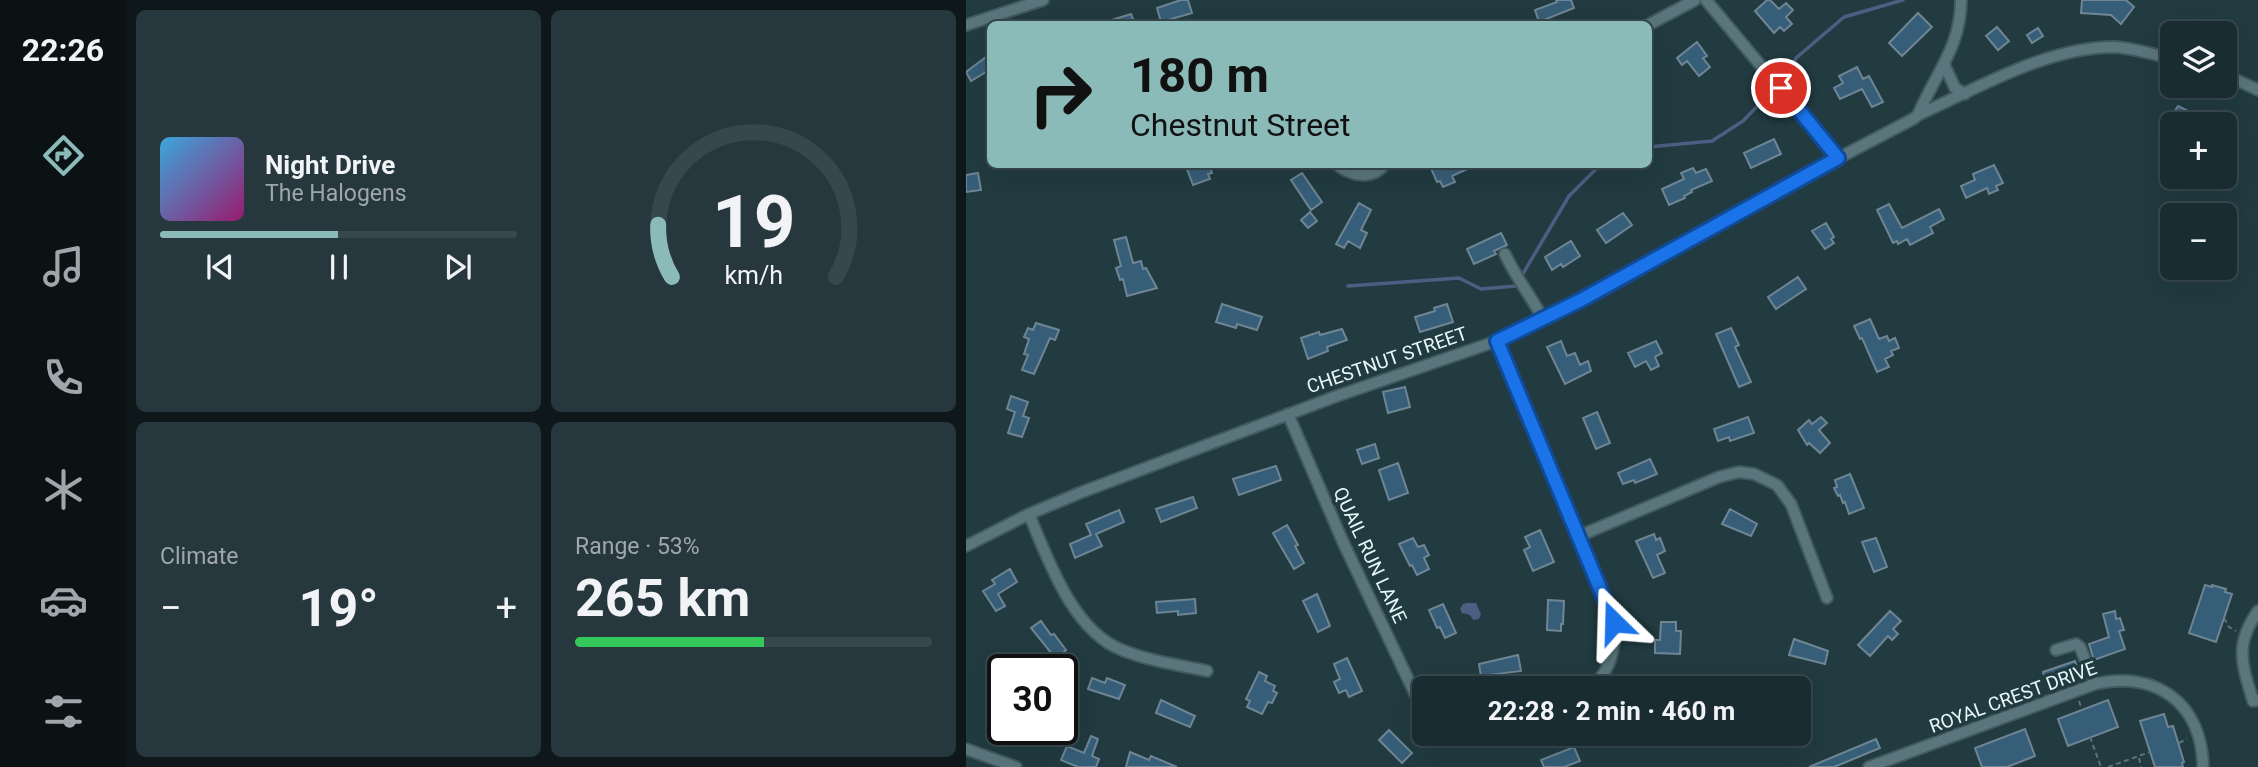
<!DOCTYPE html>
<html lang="en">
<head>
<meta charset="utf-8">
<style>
	body { margin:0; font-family:Roboto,sans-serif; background:#26383d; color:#f1f3f6; height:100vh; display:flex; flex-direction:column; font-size:26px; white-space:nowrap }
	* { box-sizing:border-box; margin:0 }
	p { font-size:23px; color:#9fa7ab }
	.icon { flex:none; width:38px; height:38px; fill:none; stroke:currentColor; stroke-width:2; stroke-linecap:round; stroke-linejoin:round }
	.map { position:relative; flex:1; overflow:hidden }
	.drawer { display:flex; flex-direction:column; gap:10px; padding:10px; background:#0e181b; width:840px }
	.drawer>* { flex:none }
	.guide { position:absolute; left:21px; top:21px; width:665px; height:147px; border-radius:10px; box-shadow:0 7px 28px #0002,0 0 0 2px #37484d; background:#8bbbb9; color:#111; overflow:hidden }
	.tools { position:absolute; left:1194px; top:21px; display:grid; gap:14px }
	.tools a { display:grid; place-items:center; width:77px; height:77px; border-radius:10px; background:#192c31; box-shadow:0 7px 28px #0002,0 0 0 2px #37484d; font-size:35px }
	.speed { position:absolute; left:21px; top:654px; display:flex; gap:14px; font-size:35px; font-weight:700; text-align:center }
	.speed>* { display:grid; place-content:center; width:91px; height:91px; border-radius:50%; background:#192c31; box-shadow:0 7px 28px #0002,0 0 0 2px #37484d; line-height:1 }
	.speed .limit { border:4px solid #111; border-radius:10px; background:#fff; color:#111 }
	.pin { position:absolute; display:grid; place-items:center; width:60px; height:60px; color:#fff; margin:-30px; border:4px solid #fff; border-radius:50%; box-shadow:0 2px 7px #0007 }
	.me { position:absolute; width:77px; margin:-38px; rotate:338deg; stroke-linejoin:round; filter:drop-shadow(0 0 5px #0008) }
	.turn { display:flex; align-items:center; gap:24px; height:147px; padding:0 28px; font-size:32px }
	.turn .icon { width:91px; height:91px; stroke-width:2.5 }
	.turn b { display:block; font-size:49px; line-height:60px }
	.big { font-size:52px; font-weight:700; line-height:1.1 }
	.drawer .tile { flex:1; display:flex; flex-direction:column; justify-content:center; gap:10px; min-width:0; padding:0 24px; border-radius:10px; background:#26383d }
	.drawer .dial { align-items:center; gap:0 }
	.dial svg { height:182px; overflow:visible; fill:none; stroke:#37484d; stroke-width:7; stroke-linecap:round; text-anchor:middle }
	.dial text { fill:#f1f3f6; stroke:none }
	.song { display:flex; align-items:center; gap:21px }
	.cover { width:84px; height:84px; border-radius:10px; background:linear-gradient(135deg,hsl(200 70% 55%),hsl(320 70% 35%)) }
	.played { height:7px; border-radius:4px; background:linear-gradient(90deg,#8bbbb9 50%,#37484d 50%) }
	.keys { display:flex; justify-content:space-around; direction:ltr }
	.heat { display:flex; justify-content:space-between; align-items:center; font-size:38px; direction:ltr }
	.charge { height:10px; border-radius:5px; background:linear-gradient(90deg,#34c759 53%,#37484d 0) }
	.drawer .tiles { flex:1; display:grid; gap:10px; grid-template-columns:repeat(2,1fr) }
	.trip { position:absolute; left:446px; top:676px; width:399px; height:70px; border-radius:10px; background:#192c31; box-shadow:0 7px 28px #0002,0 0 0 2px #37484d; font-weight:700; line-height:70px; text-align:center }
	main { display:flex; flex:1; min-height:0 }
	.menu { display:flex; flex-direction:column; width:126px; justify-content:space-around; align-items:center; background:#0a1214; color:#9fa7ab }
	.menu .icon { width:49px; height:49px }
	.menu .current { color:#8bbbb9 }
	.menu b { font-size:32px; color:#f1f3f6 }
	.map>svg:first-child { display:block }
	.water { fill:#4c5e81 }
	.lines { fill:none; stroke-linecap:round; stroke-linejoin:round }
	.stream { stroke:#4c5e81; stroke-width:3.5 }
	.building { fill:#375e78; stroke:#6f8594; stroke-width:2 }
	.minor-casing { stroke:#41595f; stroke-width:14 }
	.path { stroke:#5d7479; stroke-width:2; stroke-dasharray:5 3.5; stroke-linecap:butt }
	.minor { stroke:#5a767c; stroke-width:10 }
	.route-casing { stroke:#114b97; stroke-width:18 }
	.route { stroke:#1a73e8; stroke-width:12 }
	.labels { text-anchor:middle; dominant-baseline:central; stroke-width:7; stroke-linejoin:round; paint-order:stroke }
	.street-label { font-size:19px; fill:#e7f7fa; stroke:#213b41 }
</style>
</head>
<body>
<main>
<nav class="menu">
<b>22:26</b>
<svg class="icon current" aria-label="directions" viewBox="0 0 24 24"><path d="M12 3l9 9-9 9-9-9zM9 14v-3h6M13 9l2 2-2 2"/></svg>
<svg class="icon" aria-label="music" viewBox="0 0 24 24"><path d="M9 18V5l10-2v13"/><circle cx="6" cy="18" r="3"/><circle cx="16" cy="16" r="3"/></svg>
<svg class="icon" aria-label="phone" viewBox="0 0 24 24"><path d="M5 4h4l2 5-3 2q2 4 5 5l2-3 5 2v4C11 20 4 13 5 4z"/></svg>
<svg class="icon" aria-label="climate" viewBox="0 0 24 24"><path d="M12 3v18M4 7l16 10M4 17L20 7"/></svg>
<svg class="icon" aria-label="car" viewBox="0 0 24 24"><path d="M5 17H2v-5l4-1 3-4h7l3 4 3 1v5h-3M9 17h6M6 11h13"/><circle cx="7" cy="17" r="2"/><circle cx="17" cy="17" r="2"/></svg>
<svg class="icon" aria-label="filters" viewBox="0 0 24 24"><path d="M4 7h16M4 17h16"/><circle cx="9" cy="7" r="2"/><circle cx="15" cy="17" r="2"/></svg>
</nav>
<section class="drawer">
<div class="tiles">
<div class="tile">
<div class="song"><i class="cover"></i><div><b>Night Drive</b><p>The Halogens</p></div></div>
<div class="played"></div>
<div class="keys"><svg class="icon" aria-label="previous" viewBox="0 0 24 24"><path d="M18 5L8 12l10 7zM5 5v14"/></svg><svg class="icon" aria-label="pause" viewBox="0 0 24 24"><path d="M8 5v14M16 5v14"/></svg><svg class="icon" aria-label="next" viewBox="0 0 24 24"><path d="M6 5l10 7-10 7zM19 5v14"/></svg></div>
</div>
<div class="tile dial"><svg viewBox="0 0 100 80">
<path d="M14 69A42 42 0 1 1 86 69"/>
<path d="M14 69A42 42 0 0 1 8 46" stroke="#8bbbb9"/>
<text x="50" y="56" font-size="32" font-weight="700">19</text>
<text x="50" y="72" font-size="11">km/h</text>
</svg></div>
<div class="tile"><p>Climate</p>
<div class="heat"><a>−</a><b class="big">19°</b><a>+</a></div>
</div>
<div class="tile"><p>Range · 53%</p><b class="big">265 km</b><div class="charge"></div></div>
</div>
</section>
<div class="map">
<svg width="1292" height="767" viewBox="0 0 1292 767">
	<rect width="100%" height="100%" fill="#213b41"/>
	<!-- water -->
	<path class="water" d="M 501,603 L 510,603 L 515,614 L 513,619 L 507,620 L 504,615 L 496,613 L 494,609 L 497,604 Z"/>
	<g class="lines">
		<!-- stream -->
		<path class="stream" d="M 824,72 L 830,58 L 878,17 L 937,0
			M 682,147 L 746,141 L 777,121 L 802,95
			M 555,277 L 603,196 L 635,164
			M 382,286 L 493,278 L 515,289 L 550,286"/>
	</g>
	<!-- building -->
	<path class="building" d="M 215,0 L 222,0 L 226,13 L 195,22 L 191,8 Z
		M 590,0 L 605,0 L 608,8 L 573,22 L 569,10 L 591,2 Z
		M 801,0 L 804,0 L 813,9 L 820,3 L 827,10 L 820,17 L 826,24 L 818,31 L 814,27 L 808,33 L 789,11 Z
		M 1116,0 L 1160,0 L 1168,7 L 1155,24 L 1145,15 L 1115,13 Z
		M 952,13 L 966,27 L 936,56 L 923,43 Z
		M 165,14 L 169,24 L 139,24 L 139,22 Z
		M 1031,27 L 1043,41 L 1032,50 L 1020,36 Z
		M 1072,28 L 1077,36 L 1066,43 L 1061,35 Z
		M 731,42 L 741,56 L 737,58 L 744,67 L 733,76 L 721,61 L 716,65 L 711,58 Z
		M 24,54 L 24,80 L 20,72 L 5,81 L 0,72 Z
		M 891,67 L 897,79 L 903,76 L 917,102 L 906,107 L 896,89 L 874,99 L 868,88 L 877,83 L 873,76 Z
		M 1212,106 L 1226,113 L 1220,124 L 1205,117 Z
		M 808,139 L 815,154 L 785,168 L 778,153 Z
		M 219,164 L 243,164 L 246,173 L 242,174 L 244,179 L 227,185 Z
		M 463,164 L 512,164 L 486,176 L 489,182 L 477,187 L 474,181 L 471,182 Z
		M 1028,165 L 1037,183 L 1030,186 L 1032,190 L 1023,194 L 1021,188 L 1000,198 L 995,186 L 1009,180 L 1007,174 Z
		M 727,168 L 730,173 L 740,169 L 746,181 L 725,190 L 726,192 L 718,196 L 719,198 L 703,205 L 696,189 L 718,179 L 715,173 Z
		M 12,173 L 15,190 L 0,192 L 0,175 Z
		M 336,173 L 356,202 L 345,210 L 325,180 Z
		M 393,203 L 405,210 L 395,230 L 401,233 L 394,248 L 382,241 L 378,248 L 370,244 Z
		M 923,204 L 936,228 L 973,209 L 978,219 L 964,227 L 967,233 L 944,245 L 941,239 L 932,244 L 931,241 L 927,243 L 911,210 Z
		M 344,212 L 351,221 L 342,228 L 335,220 Z
		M 657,213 L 666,225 L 640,243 L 631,230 Z
		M 860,223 L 868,237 L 865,239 L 868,243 L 859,249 L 846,231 Z
		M 535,233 L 541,245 L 528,251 L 530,254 L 508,264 L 501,249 Z
		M 160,237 L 167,263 L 175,261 L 177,269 L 180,268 L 191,288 L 161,296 L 157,279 L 154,280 L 150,268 L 155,266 L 148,240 Z
		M 605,241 L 614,256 L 597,267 L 595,264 L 586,270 L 579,257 Z
		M 832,277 L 840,289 L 810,309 L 802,297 Z
		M 256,304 L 296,317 L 291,330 L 271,324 L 270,328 L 250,322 Z
		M 481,304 L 487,322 L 454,332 L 449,317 L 469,311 L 468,308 Z
		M 904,319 L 913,339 L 921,336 L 923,341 L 929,338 L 933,348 L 925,351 L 927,355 L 919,359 L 923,367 L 911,372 L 896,338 L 894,339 L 888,326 Z
		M 70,323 L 93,330 L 89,340 L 84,338 L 68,374 L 56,370 L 62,355 L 58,354 L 63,339 L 58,337 L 62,328 L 67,330 Z
		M 765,328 L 773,345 L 769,347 L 785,382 L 773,387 L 750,334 Z
		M 376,329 L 381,340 L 361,347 L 362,351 L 342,359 L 335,338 L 353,332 L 354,335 Z
		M 595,341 L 601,356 L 609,353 L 614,365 L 622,361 L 625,371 L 599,384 L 581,347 Z
		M 690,341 L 696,353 L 689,357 L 693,366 L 685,370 L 680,361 L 669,367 L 662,353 Z
		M 439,387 L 444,407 L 422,413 L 417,392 Z
		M 45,396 L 62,402 L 57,416 L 63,418 L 56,437 L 42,433 L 49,412 L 41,409 Z
		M 631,412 L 644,443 L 630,449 L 617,418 Z
		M 782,417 L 788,433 L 764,441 L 763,437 L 752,441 L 748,429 Z
		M 855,417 L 861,423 L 853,430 L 864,443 L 854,453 L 843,443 L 841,445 L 832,430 L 843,420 L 846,424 Z
		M 409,444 L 413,458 L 396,464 L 391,450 Z
		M 684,459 L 691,474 L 669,483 L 668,480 L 657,484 L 652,473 Z
		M 432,463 L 442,493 L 423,500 L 413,470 Z
		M 310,466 L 315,480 L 273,495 L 267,479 Z
		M 884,474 L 898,508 L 883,514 L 879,502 L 877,503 L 874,495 L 872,496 L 868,488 L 871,487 L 869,480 Z
		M 227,497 L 231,508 L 195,522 L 190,509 Z
		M 764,509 L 791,524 L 785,536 L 756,524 Z
		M 153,510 L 158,522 L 130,534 L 136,546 L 109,558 L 104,544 L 125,535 L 120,524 Z
		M 321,525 L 332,545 L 329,546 L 338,563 L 328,569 L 307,533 Z
		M 574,530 L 588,562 L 567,571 L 558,550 L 564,547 L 559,537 Z
		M 688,534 L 690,540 L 694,538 L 699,551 L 691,555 L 699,573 L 687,578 L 670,541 Z
		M 447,538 L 452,547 L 458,545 L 463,555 L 458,558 L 463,569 L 451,575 L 446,565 L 444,566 L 433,544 Z
		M 910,538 L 921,567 L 908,572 L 896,542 Z
		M 44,569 L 51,582 L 32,594 L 39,606 L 30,611 L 17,591 L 29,584 L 26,580 Z
		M 1239,585 L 1246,587 L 1246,585 L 1260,589 L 1259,592 L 1266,594 L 1250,642 L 1223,633 Z
		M 351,594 L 364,626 L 352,632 L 337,601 Z
		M 229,599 L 230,613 L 212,615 L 212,611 L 191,613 L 190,602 Z
		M 582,600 L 598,601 L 597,624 L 595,624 L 595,631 L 581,630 Z
		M 477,604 L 490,633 L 479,638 L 474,627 L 471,628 L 463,610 Z
		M 924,611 L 935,621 L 927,629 L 932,634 L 926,640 L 922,636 L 904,656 L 892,645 Z
		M 1149,611 L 1150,619 L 1154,618 L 1158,630 L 1153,631 L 1159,649 L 1128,660 L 1123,644 L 1143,637 L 1137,614 Z
		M 75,621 L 85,635 L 88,634 L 100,650 L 90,659 L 65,628 Z
		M 695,622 L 710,622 L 710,631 L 715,631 L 714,654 L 689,653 L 689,640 L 694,640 Z
		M 828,639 L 862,651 L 859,664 L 823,655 Z
		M 552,655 L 555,671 L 515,676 L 513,664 Z
		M 381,658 L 396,691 L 383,697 L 380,690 L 373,693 L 368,682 L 374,679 L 368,664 Z
		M 1109,661 L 1113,673 L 1080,683 L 1077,672 Z
		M 293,672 L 301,676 L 299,681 L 309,686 L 307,691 L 311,693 L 306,703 L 302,702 L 296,714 L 281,707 L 284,701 L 280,699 Z
		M 126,678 L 139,683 L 141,678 L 159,685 L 153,699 L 122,689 Z
		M 195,700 L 229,716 L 224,727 L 190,713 Z
		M 1142,700 L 1152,727 L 1102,746 L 1092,719 Z
		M 1198,714 L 1202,727 L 1207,726 L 1218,762 L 1216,763 L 1217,767 L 1189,767 L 1174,721 Z
		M 1059,729 L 1069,756 L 1041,767 L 1016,767 L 1009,748 Z
		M 24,730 L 70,730 L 67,740 L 59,737 L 57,743 Z
		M 423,730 L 446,753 L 436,763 L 413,740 Z
		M 125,736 L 132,739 L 126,756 L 133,759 L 130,767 L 112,767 L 95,760 L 101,746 L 118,753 Z
		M 910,739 L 914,748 L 868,767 L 843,767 Z
		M 608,747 L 614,761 L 598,767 L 578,767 L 575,760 Z
		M 164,752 L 183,760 L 185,756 L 211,767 L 160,767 Z"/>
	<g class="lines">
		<!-- minor casing -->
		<g class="minor-casing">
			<path id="minor" d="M 740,0 L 872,158
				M 0,25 L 77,0
				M 682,25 L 729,0
				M 978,64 L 989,88 L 999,94
				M 1258,74 L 1292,90
				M 952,115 C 1012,88 1081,47 1148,47 C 1167,48 1187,54 1206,59
				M 370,164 C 385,176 406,181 419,164
				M 539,254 C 550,278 565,296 577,319
				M 531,341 L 648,622 C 650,647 645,672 624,688
				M 322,414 L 377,542 L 451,698 L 458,708
				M 63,514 C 82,560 107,631 156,650 C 183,661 213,665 241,671
				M 613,536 L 753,477 L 773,472 L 788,474 L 811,485 L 825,504 L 861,598
				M 0,546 L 63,514 L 116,492 L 371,396 L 531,341 L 654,279 L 821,185 L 947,119 L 952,115 C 969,74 995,47 995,0
				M 1292,611 C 1268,645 1276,664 1287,701 L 1292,700
				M 1090,650 L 1110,644 L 1114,647 L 1129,684
				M 0,749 L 50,767
				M 903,767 L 1129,684 C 1190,670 1236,703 1237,767"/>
		</g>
		<!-- path -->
		<path class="path" d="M 1258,618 L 1263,627 L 1270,631
			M 1113,701 L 1116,710
			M 1124,737 L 1135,767
			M 1213,743 L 1221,739
			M 1173,758 L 1175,767
			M 1142,767 L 1184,752"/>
		<!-- minor -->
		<use href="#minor" class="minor"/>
	</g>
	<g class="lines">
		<!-- route casing -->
		<g class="route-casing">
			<path id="route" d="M 648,622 L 531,341 L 615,300 L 872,158 L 815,88"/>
		</g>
		<!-- route -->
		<use href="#route" class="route"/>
	</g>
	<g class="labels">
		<!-- street labels -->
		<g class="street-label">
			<text transform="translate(421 360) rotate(-19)">CHESTNUT STREET</text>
			<text transform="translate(404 555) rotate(65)">QUAIL RUN LANE</text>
			<text transform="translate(1047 697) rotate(-20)">ROYAL CREST DRIVE</text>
		</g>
	</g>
</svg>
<div class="tools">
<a><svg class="icon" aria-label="layers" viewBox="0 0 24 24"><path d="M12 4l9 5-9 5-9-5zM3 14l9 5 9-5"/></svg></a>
<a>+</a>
<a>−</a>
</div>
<div class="speed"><div class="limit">30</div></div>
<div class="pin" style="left:815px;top:88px;background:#d93025"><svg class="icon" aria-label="arrive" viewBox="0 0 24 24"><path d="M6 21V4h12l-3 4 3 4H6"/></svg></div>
<svg class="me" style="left:648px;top:622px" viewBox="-20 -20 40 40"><path d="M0-17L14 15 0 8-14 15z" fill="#1a73e8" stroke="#fff" stroke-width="4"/></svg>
<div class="trip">22:28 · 2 min · 460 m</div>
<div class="guide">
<div class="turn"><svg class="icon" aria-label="right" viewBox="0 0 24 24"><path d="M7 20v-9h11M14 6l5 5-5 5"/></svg><div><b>180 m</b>Chestnut Street</div></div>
</div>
</div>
</main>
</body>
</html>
